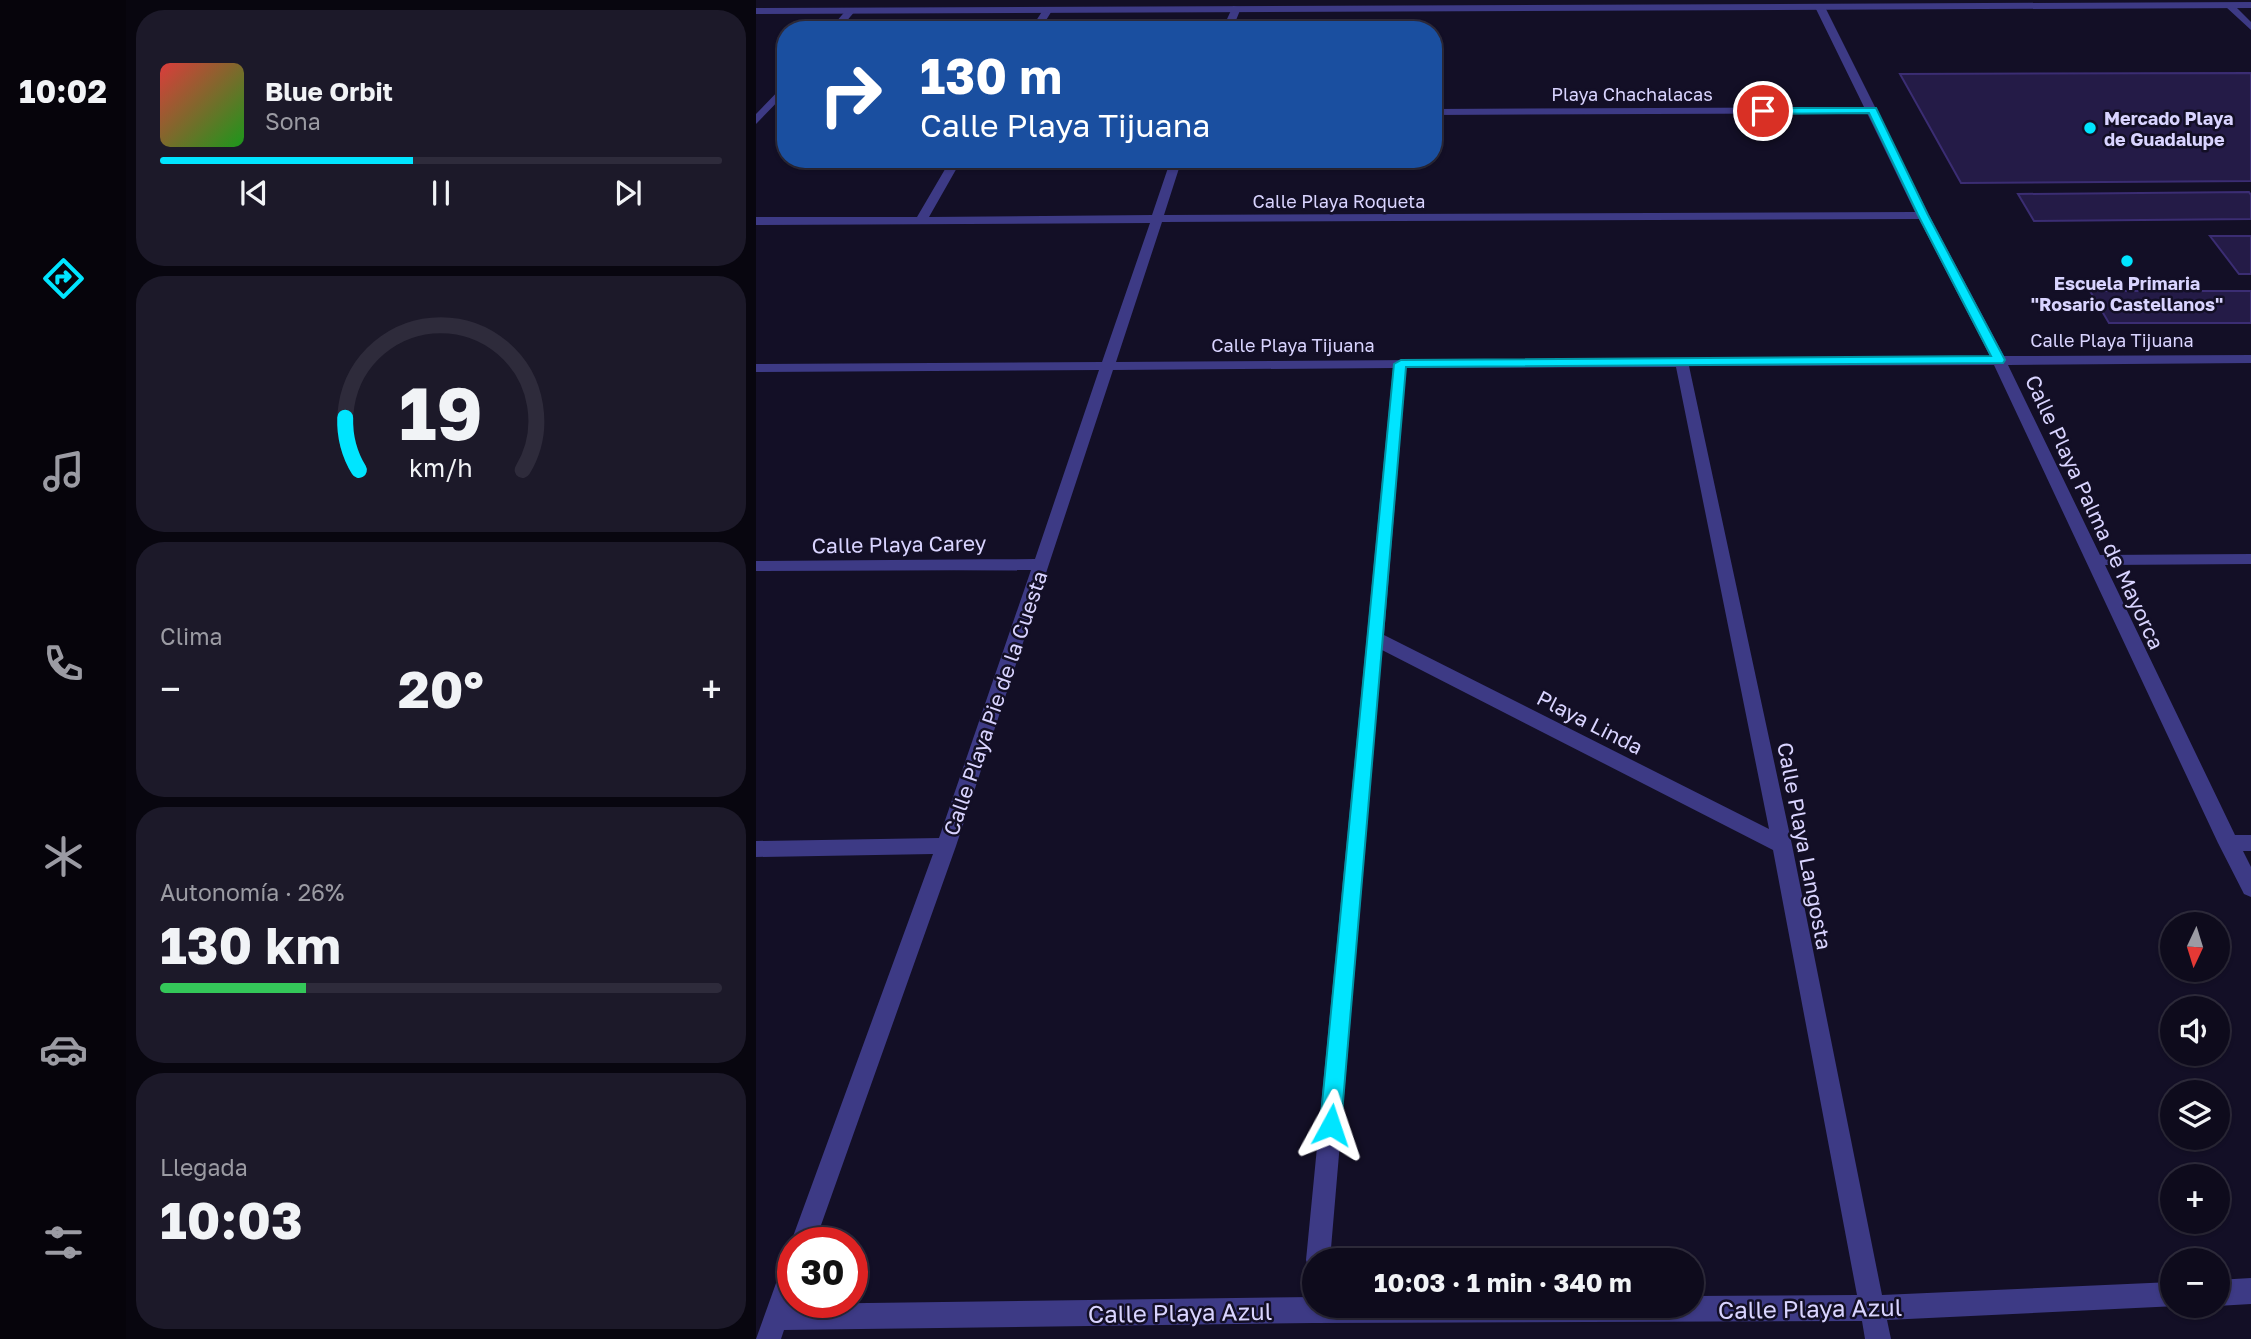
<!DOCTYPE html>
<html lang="es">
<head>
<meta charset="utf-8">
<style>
	body { margin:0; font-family:"Golos Text",sans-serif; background:#1c1929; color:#f1f3f6; height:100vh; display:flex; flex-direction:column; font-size:26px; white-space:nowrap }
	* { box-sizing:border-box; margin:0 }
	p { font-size:23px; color:#9b9ba3 }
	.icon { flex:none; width:38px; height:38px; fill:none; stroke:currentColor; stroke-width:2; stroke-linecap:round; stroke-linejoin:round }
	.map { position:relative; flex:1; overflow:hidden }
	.panel { display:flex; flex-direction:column; gap:10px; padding:10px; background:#08060f; width:630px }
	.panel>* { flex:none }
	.hud { position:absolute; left:21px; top:21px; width:665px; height:147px; border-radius:28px; box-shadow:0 2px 5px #0004,0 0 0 2px #2e2b3b; background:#1a4fa0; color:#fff; overflow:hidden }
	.needle { width:46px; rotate:184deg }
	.controls { position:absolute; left:1404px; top:912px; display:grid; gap:14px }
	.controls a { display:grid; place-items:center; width:70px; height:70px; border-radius:50%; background:#0e0b1c; box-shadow:0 2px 5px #0004,0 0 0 2px #2e2b3b; font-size:35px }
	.speed { position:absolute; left:21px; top:1227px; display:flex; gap:14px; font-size:35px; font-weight:700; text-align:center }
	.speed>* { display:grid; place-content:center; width:91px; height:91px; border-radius:50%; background:#0e0b1c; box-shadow:0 2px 5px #0004,0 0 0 2px #2e2b3b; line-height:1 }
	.speed .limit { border:10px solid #d22; background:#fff; color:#111 }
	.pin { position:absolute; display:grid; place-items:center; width:60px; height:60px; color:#fff; margin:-30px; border:4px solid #fff; border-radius:50%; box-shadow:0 2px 7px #0007 }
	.me { position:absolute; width:77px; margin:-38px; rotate:5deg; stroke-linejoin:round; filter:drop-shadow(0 0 5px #0008) }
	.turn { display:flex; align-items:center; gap:24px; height:147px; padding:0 28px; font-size:32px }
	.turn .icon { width:91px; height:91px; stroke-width:2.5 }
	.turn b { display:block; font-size:49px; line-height:60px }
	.big { font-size:52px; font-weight:700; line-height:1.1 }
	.panel .tile { flex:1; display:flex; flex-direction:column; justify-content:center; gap:10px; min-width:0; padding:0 24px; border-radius:28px; background:#1c1929 }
	.panel .dial { align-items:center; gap:0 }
	.dial svg { height:182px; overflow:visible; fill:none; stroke:#2e2b3b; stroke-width:7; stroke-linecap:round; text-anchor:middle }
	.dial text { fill:#f1f3f6; stroke:none }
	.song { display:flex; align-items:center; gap:21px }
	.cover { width:84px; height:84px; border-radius:10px; background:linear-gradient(135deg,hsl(0 70% 55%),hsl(120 70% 35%)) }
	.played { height:7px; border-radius:4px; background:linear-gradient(90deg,#00e5ff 45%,#2e2b3b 45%) }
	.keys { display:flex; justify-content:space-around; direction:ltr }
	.heat { display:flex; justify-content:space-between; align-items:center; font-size:38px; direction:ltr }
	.charge { height:10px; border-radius:5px; background:linear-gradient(90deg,#34c759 26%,#2e2b3b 0) }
	.trip { position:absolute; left:546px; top:1248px; width:402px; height:70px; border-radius:35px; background:#0e0b1c; box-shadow:0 2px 5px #0004,0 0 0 2px #2e2b3b; font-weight:700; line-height:70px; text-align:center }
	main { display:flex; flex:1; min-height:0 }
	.tabs { display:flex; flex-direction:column; width:126px; justify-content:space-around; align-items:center; background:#06040b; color:#9b9ba3 }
	.tabs .icon { width:49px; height:49px }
	.tabs .on { color:#00e5ff }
	.tabs b { font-size:32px; color:#f1f3f6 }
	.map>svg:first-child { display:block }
	.building { fill:#241b47; stroke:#3b2d73; stroke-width:2 }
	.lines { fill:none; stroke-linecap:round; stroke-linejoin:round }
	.minor { fill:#3d3a85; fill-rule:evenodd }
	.tertiary { fill:#3d3a85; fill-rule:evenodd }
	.route { fill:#00e5ff; stroke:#0095a6; stroke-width:2 }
	.poi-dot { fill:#00e5ff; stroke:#130f26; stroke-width:2.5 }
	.labels { text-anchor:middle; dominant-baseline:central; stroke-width:5; stroke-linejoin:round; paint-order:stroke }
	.far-street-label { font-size:18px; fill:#d9d4ff; stroke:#130f26 }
	.far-poi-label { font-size:18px; font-weight:bold; fill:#d9d4ff; stroke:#130f26; text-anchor:start }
	.street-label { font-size:21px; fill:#d9d4ff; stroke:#130f26 }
	.near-street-label { font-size:24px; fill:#d9d4ff; stroke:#130f26 }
</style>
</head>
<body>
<main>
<nav class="tabs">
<b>10:02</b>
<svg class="icon on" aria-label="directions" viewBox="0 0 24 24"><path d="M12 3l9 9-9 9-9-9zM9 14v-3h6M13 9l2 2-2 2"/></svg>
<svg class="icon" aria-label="music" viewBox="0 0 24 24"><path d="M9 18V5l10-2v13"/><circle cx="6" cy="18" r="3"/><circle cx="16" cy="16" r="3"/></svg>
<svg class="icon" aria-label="phone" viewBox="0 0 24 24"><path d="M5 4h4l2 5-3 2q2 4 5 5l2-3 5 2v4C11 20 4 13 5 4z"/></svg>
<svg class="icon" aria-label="climate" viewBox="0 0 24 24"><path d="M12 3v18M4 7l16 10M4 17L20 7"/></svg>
<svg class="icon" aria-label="car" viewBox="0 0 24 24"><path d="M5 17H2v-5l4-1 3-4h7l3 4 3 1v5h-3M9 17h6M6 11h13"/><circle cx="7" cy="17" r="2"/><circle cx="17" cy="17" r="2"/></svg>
<svg class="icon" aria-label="filters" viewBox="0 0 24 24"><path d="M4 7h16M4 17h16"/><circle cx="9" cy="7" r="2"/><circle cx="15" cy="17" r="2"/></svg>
</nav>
<section class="panel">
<div class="tile">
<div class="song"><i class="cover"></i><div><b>Blue Orbit</b><p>Sona</p></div></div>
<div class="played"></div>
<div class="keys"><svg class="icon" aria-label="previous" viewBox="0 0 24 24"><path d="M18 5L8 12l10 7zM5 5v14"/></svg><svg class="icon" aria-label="pause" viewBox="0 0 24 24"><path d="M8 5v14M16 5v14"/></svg><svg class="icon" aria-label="next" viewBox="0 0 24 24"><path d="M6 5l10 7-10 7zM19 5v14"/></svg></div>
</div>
<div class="tile dial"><svg viewBox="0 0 100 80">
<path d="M14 69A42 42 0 1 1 86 69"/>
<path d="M14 69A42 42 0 0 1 8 46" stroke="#00e5ff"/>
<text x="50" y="56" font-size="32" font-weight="700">19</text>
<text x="50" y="72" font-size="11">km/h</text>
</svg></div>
<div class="tile"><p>Clima</p>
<div class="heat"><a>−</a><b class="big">20°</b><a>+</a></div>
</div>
<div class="tile"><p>Autonomía · 26%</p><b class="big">130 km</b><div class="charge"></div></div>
<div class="tile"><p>Llegada</p><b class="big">10:03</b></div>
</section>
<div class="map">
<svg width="1495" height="1339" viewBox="0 0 1495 1339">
	<rect width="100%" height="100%" fill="#130f26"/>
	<!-- building -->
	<path class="building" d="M 1495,73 L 1495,181 L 1205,183 L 1144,74 Z
		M 1493,192 L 1495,195 L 1495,219 L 1278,221 L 1262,194 Z
		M 1454,236 L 1495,236 L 1495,274 L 1483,274 Z
		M 1334,291 L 1495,291 L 1495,323 L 1353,323 Z"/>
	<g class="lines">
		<!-- minor -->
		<path class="minor" d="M 1470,3 L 1476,3 L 1495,22 L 1495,30 L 1470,7 Z
			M 1064,4 L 1069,7 L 1173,215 L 1248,356 L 1495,355 L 1495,363 L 1252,365 L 1344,555 L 1495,554 L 1495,564 L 1349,565 L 1479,835 L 1495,835 L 1495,851 L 1487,851 L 1495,867 L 1495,897 L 1488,894 L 1462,843 L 1238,365 L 933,366 L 1036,845 L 1126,1295 L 1416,1282 L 1416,1306 L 1421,1306 L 1131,1320 L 1135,1339 L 1109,1339 L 1106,1321 L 557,1323 L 28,1330 L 25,1339 L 0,1339 L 28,1261 L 37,1258 L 37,1304 L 558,1297 L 558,1306 L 936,1306 L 936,1296 L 1101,1295 L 1017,850 L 626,650 L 574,1260 L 558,1260 L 558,1271 L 553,1269 L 550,1260 L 637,368 L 357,370 L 200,846 L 59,1242 L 37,1242 L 37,1247 L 35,1242 L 177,854 L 0,857 L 0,841 L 183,838 L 275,570 L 0,571 L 0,561 L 279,559 L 343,370 L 0,372 L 0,364 L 346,362 L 394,223 L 0,225 L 0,217 L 161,217 L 195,159 L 206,159 L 173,217 L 396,215 L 415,159 L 426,159 L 408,215 L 1159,212 L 1111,113 L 677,115 L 677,109 L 1108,107 L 1059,7 ZM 1163,219 L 1234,356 L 360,362 L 406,222 ZM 920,367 L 1013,829 L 628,635 L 650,368 Z
			M 477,6 L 485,8 L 476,30 L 466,30 Z
			M 289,7 L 297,9 L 284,30 L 274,30 Z
			M 92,8 L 100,10 L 83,30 L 73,30 Z
			M 30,83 L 30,93 L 0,124 L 0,114 Z
			M 1495,1278 L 1495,1304 L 1461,1306 L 1461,1280 Z"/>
		<!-- tertiary -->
		<path class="tertiary" d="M 1495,2 L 1495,8 L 0,14 L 0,8 Z"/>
	</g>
	<!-- route -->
	<path class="route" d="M 1120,108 L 1172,215 L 1249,360 L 1247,363 L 650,367 L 585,1125 L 582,1132 L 575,1135 L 567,1132 L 564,1125 L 638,364 L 645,360 L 1235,356 L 1162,215 L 1113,113 L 1007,114 L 1002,111 L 1007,108 Z"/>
	<!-- markers -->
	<g class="poi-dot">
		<circle cx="1334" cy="128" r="7"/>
		<circle cx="1371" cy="261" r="7"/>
	</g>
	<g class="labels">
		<!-- far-street labels -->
		<g class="far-street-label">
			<text x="876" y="94">Playa Chachalacas</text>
			<text x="583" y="201">Calle Playa Roqueta</text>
			<text x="1356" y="340">Calle Playa Tijuana</text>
			<text x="537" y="345">Calle Playa Tijuana</text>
		</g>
		<!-- far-poi labels -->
		<g class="far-poi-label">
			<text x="1348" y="118">Mercado Playa<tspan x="1348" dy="21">de Guadalupe</tspan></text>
			<text x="1371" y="283" text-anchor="middle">Escuela Primaria<tspan x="1371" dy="21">"Rosario Castellanos"</tspan></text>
		</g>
		<!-- street labels -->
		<g class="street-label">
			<text transform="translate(1339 512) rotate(65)">Calle Playa Palma de Mayorca</text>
			<text transform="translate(143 544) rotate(-1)">Calle Playa Carey</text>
			<text transform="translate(239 703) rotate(-71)">Calle Playa Pie de la Cuesta</text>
			<text transform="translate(834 722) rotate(27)">Playa Linda</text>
			<text transform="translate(1049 846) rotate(79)">Calle Playa Langosta</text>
		</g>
		<!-- near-street labels -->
		<g class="near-street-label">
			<text transform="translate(1054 1308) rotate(-1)">Calle Playa Azul</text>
			<text transform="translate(424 1312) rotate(-1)">Calle Playa Azul</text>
		</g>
	</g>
</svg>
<div class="controls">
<a><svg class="needle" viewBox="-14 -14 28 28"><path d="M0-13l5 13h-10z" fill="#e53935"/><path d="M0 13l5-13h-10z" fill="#9b9ba3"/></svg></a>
<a><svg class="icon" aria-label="sound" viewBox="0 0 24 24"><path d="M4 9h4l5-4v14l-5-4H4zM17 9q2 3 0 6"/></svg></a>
<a><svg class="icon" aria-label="layers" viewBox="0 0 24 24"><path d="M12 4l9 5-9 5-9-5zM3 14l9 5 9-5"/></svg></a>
<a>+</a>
<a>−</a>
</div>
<div class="speed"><div class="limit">30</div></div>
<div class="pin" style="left:1007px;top:111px;background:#d93025"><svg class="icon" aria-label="arrive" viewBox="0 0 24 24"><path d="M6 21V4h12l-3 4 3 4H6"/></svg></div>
<svg class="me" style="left:575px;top:1125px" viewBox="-20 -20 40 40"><path d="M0-17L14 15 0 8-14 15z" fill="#00e5ff" stroke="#fff" stroke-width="4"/></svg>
<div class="trip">10:03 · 1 min · 340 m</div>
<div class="hud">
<div class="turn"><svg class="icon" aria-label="right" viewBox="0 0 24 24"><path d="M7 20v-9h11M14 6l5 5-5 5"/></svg><div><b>130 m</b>Calle Playa Tijuana</div></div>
</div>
</div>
</main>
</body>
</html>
